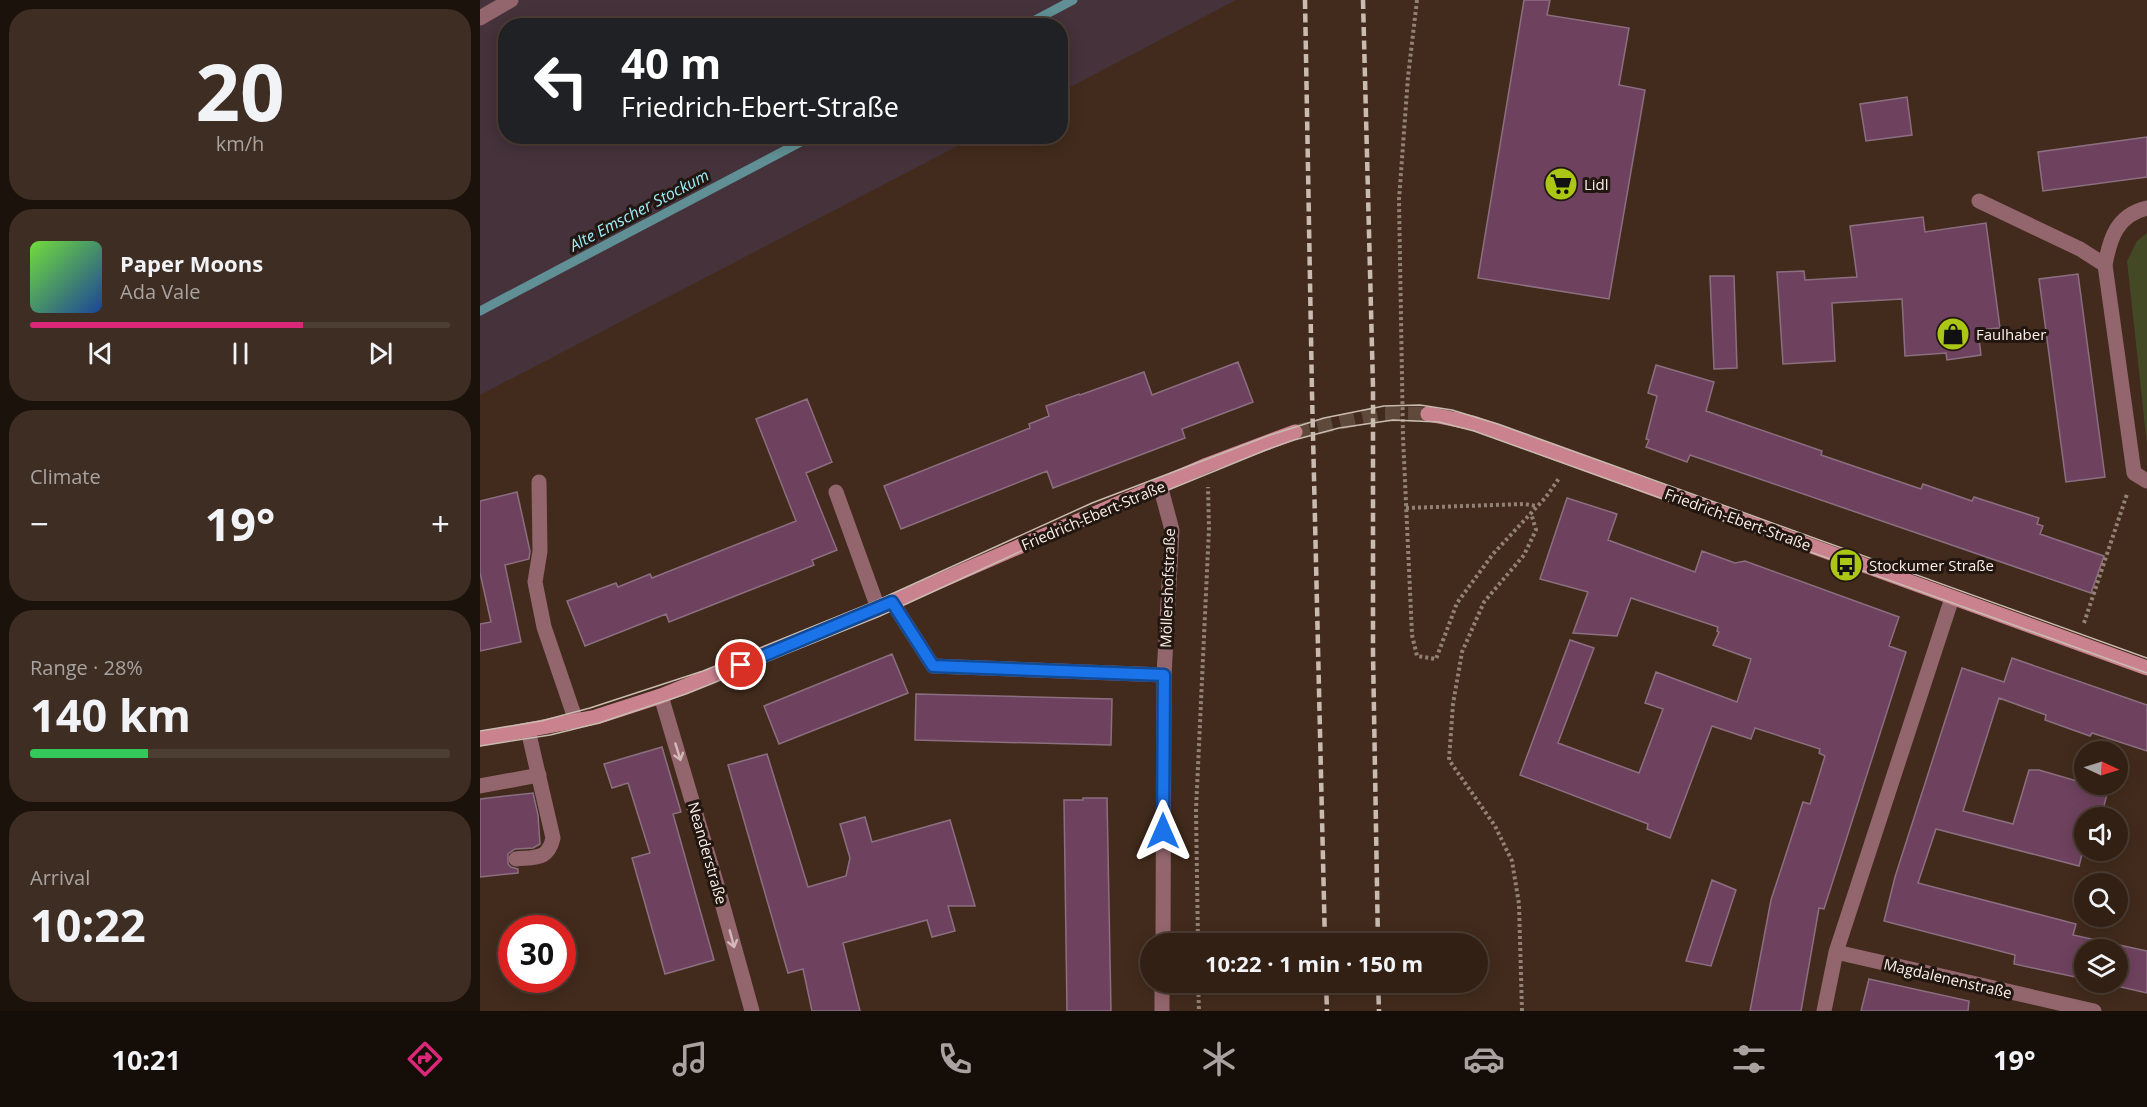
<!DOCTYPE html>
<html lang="en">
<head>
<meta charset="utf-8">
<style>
	body { margin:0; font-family:"Open Sans",sans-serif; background:#3d2d22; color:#f1f3f6; height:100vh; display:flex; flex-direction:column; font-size:22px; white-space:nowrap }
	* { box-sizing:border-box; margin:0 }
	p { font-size:20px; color:#a8a3a0 }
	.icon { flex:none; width:33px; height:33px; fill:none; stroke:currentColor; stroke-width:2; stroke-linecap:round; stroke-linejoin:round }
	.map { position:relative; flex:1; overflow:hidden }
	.side { display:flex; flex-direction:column; gap:9px; padding:9px; background:#1c120c; width:480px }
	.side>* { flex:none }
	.banner { position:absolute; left:18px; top:18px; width:570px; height:126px; border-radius:24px; box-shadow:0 3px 15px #0003,0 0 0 2px #4d3e34; background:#202124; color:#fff; overflow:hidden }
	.needle { width:39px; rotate:94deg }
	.fabs { position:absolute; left:1594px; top:741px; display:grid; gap:12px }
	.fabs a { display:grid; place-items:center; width:54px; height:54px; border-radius:50%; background:#322015; box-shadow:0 3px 15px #0003,0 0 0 2px #4d3e34; font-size:30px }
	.speed { position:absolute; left:18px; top:915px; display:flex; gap:12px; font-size:30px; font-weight:700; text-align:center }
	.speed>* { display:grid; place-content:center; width:78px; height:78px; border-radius:50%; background:#322015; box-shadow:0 3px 15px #0003,0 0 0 2px #4d3e34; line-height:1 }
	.speed .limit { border:9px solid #d22; background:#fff; color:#111 }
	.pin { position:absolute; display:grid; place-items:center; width:51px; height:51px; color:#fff; margin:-26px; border:3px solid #fff; border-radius:50%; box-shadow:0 2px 6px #0007 }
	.me { position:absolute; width:66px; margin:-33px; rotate:0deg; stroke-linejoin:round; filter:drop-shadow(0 0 4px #0008) }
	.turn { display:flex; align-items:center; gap:21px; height:126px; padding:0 24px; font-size:27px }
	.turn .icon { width:78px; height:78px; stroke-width:2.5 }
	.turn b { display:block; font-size:42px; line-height:51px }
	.big { font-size:45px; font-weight:700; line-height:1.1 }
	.side .tile { flex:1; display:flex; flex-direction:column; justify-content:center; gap:9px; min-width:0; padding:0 21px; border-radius:24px; background:#3d2d22 }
	.side .dial { align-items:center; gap:0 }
	.dial b { font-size:78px; line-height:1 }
	.song { display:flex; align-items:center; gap:18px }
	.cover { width:72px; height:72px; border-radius:9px; background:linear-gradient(135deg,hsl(100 70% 55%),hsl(220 70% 35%)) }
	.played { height:6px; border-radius:3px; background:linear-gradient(90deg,#db2777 65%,#4d3e34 65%) }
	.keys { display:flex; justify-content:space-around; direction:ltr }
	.heat { display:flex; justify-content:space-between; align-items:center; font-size:33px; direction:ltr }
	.charge { height:9px; border-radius:4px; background:linear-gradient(90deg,#34c759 28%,#4d3e34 0) }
	.trip { position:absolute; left:660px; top:933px; width:348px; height:60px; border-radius:30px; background:#322015; box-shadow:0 3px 15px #0003,0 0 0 2px #4d3e34; font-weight:700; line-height:60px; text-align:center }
	.tabs { display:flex; height:96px; justify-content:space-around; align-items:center; background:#140d08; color:#a8a3a0 }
	.tabs .icon { width:42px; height:42px }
	.tabs .on { color:#db2777 }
	.tabs b { font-size:27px; color:#f1f3f6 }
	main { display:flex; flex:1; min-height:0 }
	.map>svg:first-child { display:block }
	.industrial { fill:#45323b }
	.green { fill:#424924 }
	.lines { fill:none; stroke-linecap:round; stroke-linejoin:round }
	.stream { stroke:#609095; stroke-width:9 }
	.building { fill:#6e425e; stroke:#8b6f80; stroke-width:1.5 }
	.secondary-tunnel { stroke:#5e493b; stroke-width:15; stroke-dasharray:15 8; stroke-linecap:butt }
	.path { stroke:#948175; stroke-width:4; stroke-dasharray:3 3; stroke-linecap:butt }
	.service { stroke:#93666d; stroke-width:15 }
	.minor { stroke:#93666d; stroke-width:15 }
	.secondary { stroke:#ca828f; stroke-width:15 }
	.tram { stroke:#cabbb1; stroke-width:1.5 }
	.rail { stroke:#cabbb1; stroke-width:4.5; stroke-dasharray:9 4.5; stroke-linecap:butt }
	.oneway { stroke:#d3b9b7 }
	.route-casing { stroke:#114b97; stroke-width:15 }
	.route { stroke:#1a73e8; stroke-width:10 }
	.labels { text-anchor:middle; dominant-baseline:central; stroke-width:6; stroke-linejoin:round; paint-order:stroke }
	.poi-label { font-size:15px; fill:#fdf0e8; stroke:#211610; text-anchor:start }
	.street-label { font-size:15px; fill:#fdf0e8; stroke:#211610 }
	.water-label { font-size:16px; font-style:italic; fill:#9bedfa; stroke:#211610 }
</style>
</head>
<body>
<main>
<section class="side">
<div class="tile dial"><b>20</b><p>km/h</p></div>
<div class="tile">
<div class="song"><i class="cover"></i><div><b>Paper Moons</b><p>Ada Vale</p></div></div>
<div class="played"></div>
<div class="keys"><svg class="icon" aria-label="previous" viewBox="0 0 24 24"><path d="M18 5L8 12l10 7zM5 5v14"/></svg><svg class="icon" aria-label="pause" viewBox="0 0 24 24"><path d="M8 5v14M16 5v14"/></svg><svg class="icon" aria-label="next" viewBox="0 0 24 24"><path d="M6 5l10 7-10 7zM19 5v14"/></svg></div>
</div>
<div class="tile"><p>Climate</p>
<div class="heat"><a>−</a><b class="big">19°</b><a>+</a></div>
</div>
<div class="tile"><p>Range · 28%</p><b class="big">140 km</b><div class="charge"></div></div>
<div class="tile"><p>Arrival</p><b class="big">10:22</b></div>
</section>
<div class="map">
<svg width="1667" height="1011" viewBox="0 0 1667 1011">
	<rect width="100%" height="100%" fill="#422b1c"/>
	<!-- industrial -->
	<path class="industrial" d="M 0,0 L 756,0 L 581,92 L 580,26 L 26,26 L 26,136 L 495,137 L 0,395 Z"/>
	<!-- green -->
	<path class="green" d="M 1667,233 L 1667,445 L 1647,261 L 1657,241 Z"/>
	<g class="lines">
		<!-- stream -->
		<path class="stream" d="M 544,26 L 593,0
			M 0,311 L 332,136"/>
	</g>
	<!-- building -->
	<path class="building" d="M 1044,0 L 1070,0 L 1067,15 L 1149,28 L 1139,85 L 1165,90 L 1129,299 L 998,278 Z
		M 1427,97 L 1432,135 L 1386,141 L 1380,104 Z
		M 1667,137 L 1667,177 L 1563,191 L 1558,152 Z
		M 1443,217 L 1445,232 L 1506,223 L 1520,328 L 1498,330 L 1501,355 L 1467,360 L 1466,353 L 1425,356 L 1422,299 L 1352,303 L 1355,361 L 1303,364 L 1297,272 L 1324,271 L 1325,280 L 1377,277 L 1370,226 Z
		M 1598,274 L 1625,477 L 1586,482 L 1559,279 Z
		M 1230,276 L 1254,276 L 1257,368 L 1234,369 Z
		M 758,362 L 773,402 L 702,429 L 705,438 L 573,488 L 567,471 L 421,529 L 404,486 L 550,428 L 549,424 L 569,416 L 566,406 L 599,394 L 600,395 L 664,372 L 672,395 Z
		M 1176,365 L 1234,382 L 1226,411 L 1342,451 L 1341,455 L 1441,489 L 1443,484 L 1492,501 L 1494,497 L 1559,518 L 1557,524 L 1563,526 L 1560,534 L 1624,556 L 1611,593 L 1210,455 L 1207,462 L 1166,447 L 1169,440 L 1166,439 L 1177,396 L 1168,393 Z
		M 327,399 L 352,462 L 326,473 L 357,550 L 332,560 L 334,565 L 189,622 L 186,614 L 105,646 L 87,601 L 136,583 L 138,587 L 170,574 L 172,578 L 316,521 L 276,419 Z
		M 37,492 L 50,551 L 49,559 L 25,565 L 41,642 L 0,651 L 0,624 L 11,622 L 0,573 L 0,501 Z
		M 1087,498 L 1137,514 L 1128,540 L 1215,572 L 1222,551 L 1255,563 L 1265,561 L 1419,617 L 1409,646 L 1426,652 L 1344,909 L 1339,908 L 1321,1011 L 1270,1011 L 1291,900 L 1323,802 L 1330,804 L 1345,756 L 1339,753 L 1340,749 L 1275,728 L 1271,739 L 1232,726 L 1190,838 L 1167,829 L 1168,824 L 1040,775 L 1090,640 L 1114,648 L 1078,743 L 1159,773 L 1183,709 L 1165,703 L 1176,672 L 1257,702 L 1271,659 L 1233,645 L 1239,632 L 1237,631 L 1238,627 L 1151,598 L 1137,636 L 1093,633 L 1108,592 L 1060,579 Z
		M 412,654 L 428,693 L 299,744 L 284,706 Z
		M 1532,658 L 1667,705 L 1667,751 L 1612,733 L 1610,736 L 1565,720 L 1566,715 L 1519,698 L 1483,811 L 1533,824 L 1549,770 L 1559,770 L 1628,790 L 1621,818 L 1605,818 L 1605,843 L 1599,866 L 1456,829 L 1438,883 L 1596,924 L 1593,935 L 1667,951 L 1667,993 L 1619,982 L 1638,982 L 1638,950 L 1605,950 L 1605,979 L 1534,964 L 1535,955 L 1404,921 L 1415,877 L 1482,668 L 1524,682 Z
		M 436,694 L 632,699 L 631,745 L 435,740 Z
		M 182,747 L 201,812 L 193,814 L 234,960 L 185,974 L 152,858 L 170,853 L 148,783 L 132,788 L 124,764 Z
		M 287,754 L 328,887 L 366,876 L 370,858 L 360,824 L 385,817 L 392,842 L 470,820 L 495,906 L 468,906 L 475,931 L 452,937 L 447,920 L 363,943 L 380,1011 L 332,1011 L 323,969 L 308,973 L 248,765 Z
		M 53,793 L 58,815 L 60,844 L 53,848 L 35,849 L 28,854 L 28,864 L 31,867 L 38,869 L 38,873 L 0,877 L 0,799 Z
		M 603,798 L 627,798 L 631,1011 L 587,1011 L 584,800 L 603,800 Z
		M 1232,880 L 1256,890 L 1231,966 L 1206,961 Z
		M 1389,979 L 1489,1001 L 1488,1011 L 1381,1011 Z"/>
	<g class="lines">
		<!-- secondary-tunnel -->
		<path class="secondary-tunnel" d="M 815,432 L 898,414 L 948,414"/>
		<!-- path -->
		<path class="path" d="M 937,0 L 928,77 L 919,200 L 923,437 L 932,635 L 937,656 L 956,659 L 977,603 L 1013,554 L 1066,497 L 1080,477
			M 926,508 L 1044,504 L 1057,506
			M 1604,623 L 1647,494
			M 718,944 L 716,810 L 729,528 L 728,487
			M 718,982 L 719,1011
			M 1042,1011 L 1039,904 L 1032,861 L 1015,826 L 969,760 L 973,704 L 982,652 L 1004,602 L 1044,555 L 1056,530 L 1051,513"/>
		<!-- service -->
		<path class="service" d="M 0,18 L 31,0
			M 1499,201 L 1600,249 L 1625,265
			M 59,482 L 60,551 L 55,582 L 64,627 L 96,721
			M 356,492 L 398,608
			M 0,786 L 59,775
			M 36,859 C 56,857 68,860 73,838 L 48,730"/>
		<!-- minor -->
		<path class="minor" d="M 1667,208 C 1637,215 1630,238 1625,265 L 1654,473 L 1667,481
			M 680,485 L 692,530 L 684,675 L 683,944
			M 412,602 L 453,666 L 684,675
			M 181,696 L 239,892 L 272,1011
			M 1356,952 L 1614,1011
			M 682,1011 L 682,982
			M 1344,1011 L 1356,952 L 1472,598"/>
		<!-- secondary -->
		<path class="secondary" d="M 948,414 L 993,423 L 1667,668
			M 0,739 L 116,717 L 181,696 L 398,608 L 727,465 L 815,432"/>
		<!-- tram -->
		<path class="tram" d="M 0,731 L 61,721 L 110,708 L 223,671 L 396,601 L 612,503 L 790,435 L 844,418 L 904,406 L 940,405 L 972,410 L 1018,424 L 1667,658
			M 0,746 L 70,735 L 119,723 L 206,694 L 400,616 L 561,542 L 786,450 L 814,440 L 859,428 L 913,420 L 959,422 L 994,431 L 1667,673"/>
		<!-- rail -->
		<path class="rail" d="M 825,0 L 832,393 L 845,944
			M 883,0 L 893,387 L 893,653 L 898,944
			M 846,982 L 847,1011
			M 898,982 L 899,1011"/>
	</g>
	<!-- one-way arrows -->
	<defs><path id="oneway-shaft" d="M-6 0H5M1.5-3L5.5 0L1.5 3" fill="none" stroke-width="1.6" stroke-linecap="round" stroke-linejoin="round" transform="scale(1.5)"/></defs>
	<g class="oneway">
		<use href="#oneway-shaft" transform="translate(198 752) rotate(73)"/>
		<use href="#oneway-shaft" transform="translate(252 939) rotate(75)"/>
	</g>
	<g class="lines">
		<!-- route casing -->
		<g class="route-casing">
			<path id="route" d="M 261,665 L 412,602 L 453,666 L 684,675 L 683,831"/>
		</g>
		<!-- route -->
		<use href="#route" class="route"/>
	</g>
	<!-- icons -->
	<defs>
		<g id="supermarket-disc" transform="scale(1.725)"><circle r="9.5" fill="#abc614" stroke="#211610"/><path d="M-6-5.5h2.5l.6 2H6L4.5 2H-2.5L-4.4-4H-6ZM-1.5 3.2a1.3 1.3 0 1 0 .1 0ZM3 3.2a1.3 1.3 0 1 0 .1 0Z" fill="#111"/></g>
		<g id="shop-disc" transform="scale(1.725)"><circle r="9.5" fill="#abc614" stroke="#211610"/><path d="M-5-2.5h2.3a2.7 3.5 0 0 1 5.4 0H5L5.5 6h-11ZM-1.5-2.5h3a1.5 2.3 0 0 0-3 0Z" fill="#111"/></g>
		<g id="bus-disc" transform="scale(1.725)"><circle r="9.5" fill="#abc614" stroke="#211610"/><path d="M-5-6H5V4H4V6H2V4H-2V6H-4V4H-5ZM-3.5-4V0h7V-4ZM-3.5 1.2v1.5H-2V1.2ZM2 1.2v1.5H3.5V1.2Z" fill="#111"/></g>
	</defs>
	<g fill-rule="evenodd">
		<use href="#supermarket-disc" x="1081" y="184"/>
		<use href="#shop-disc" x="1473" y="334"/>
		<use href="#bus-disc" x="1366" y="565"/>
	</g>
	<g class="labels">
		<!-- poi labels -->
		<g class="poi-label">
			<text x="1104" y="184">Lidl</text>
			<text x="1496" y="334">Faulhaber</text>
			<text x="1389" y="565">Stockumer Straße</text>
		</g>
		<!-- street labels -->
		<g class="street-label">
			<text transform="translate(613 515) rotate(-23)">Friedrich-Ebert-Straße</text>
			<text transform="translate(1258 519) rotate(20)">Friedrich-Ebert-Straße</text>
			<text transform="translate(687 588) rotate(-88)">Möllershofstraße</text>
			<text transform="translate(228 853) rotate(74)">Neanderstraße</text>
			<text transform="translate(1468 978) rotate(13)">Magdalenenstraße</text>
		</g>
		<!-- water labels -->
		<g class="water-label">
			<text transform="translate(159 210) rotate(-28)">Alte Emscher Stockum</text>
		</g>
	</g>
</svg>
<div class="fabs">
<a><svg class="needle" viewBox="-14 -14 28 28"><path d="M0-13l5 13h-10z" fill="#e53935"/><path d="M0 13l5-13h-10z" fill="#a8a3a0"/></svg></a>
<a><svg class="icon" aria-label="sound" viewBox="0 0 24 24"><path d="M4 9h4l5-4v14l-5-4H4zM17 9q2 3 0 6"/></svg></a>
<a><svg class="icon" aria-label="search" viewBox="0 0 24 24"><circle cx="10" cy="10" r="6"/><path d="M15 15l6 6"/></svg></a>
<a><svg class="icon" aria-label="layers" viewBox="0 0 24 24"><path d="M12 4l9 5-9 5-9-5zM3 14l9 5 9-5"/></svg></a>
</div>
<div class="speed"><div class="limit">30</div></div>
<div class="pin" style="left:261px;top:665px;background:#d93025"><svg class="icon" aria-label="arrive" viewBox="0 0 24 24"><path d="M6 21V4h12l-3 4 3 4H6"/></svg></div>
<svg class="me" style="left:683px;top:831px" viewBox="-20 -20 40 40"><path d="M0-17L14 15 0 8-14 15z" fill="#1a73e8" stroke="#fff" stroke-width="4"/></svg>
<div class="trip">10:22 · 1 min · 150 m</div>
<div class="banner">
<div class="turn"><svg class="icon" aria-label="left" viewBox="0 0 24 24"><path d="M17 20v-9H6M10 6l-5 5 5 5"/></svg><div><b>40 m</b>Friedrich-Ebert-Straße</div></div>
</div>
</div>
</main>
<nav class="tabs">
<b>10:21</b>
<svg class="icon on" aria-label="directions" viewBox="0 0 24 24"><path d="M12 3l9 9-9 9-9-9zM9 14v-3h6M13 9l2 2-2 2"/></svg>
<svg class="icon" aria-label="music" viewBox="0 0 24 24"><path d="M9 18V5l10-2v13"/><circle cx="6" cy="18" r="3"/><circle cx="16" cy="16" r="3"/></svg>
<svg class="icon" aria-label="phone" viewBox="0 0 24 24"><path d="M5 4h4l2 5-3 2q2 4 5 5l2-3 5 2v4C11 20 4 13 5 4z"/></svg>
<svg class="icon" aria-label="climate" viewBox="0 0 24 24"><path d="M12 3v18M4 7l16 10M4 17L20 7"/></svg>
<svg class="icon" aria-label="car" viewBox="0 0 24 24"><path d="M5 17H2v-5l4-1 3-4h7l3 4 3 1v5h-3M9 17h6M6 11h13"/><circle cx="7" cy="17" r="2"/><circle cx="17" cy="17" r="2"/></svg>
<svg class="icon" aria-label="filters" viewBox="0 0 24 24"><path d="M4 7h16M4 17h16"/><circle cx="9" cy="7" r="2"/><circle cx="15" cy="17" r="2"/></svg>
<b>19°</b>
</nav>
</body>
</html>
